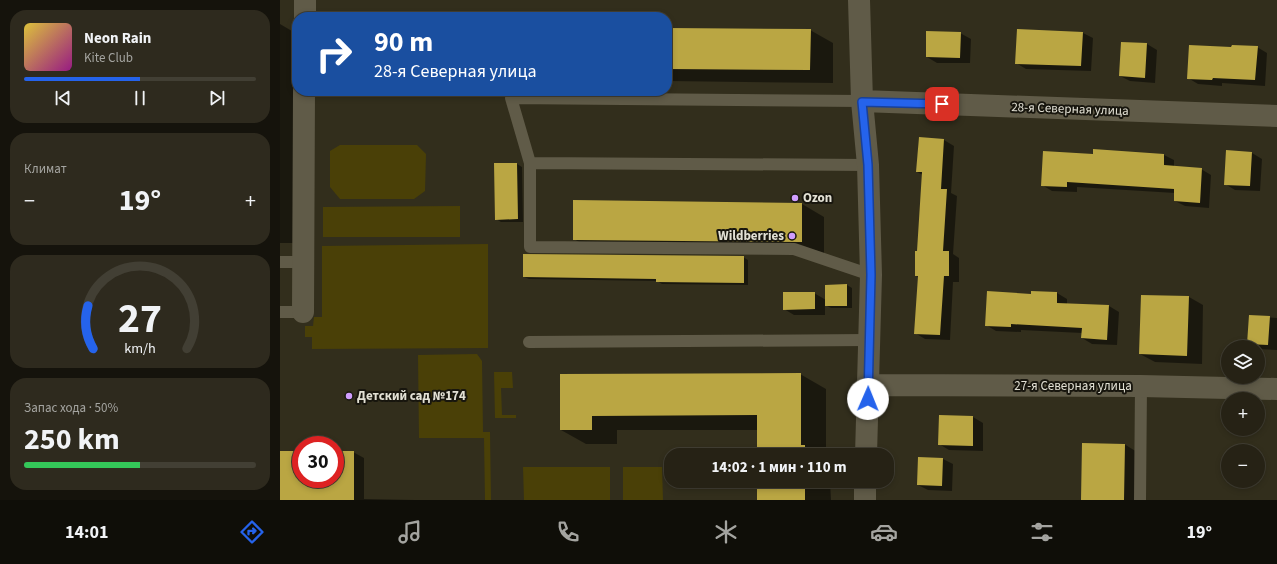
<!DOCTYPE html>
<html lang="ru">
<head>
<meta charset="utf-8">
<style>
	body { margin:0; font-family:"Source Sans 3",sans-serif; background:#2e2a1e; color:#f1f3f6; height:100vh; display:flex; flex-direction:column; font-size:15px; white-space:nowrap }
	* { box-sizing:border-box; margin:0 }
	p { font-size:13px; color:#a4a4a0 }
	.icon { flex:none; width:22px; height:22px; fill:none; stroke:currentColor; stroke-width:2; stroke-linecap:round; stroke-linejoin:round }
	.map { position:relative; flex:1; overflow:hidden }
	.drawer { display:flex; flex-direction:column; gap:10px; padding:10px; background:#15130c; width:280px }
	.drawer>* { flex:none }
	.top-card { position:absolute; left:12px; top:12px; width:380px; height:84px; border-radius:16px; box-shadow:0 2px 6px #0003,0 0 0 1px #423f34; background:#1a4fa0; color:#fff; overflow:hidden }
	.fabs { position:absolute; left:941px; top:340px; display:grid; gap:8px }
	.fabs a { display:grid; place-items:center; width:44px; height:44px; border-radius:50%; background:#262215; box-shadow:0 2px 6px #0003,0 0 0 1px #423f34; font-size:20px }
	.speed { position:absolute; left:12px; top:436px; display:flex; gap:8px; font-size:20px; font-weight:700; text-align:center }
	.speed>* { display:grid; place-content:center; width:52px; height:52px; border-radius:50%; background:#262215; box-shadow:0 2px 6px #0003,0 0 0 1px #423f34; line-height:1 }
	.speed .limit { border:6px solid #d22; background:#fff; color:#111 }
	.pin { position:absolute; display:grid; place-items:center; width:34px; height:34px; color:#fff; margin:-17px; border-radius:8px; box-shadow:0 2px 6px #0006 }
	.me { position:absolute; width:44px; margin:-22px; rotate:1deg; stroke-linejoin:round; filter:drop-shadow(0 0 3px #0008) }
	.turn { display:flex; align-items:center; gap:14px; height:84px; padding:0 16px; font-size:18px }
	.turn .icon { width:52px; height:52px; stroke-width:2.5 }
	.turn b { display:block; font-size:28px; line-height:34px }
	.big { font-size:30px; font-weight:700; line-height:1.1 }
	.drawer .card { flex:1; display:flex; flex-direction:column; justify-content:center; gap:6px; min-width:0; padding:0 14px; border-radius:16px; background:#2e2a1e }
	.drawer .dial { align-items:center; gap:0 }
	.dial svg { height:104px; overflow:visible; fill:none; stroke:#423f34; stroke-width:7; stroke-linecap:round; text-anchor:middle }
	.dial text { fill:#f1f3f6; stroke:none }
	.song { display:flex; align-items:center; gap:12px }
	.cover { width:48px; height:48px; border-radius:6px; background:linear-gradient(135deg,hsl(50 70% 55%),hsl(310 70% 35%)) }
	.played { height:4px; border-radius:2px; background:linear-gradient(90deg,#2563eb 50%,#423f34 50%) }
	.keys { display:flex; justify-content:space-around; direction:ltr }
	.heat { display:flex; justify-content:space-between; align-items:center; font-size:22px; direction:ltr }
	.charge { height:6px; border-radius:3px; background:linear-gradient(90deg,#34c759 50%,#423f34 0) }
	.trip { position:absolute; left:384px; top:448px; width:230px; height:40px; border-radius:16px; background:#262215; box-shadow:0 2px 6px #0003,0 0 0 1px #423f34; font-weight:700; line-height:40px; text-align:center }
	.menu { display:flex; height:64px; justify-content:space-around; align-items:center; background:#0f0e08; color:#a4a4a0 }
	.menu .icon { width:28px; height:28px }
	.menu .current { color:#2563eb }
	.menu b { font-size:18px; color:#f1f3f6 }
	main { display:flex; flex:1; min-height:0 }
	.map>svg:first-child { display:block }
	.green { fill:#4a4007 }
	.shadow { fill:#0007 }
	.building { fill:#baa643 }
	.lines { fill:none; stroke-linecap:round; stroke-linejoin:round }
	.service { stroke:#605b48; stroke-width:12 }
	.minor { stroke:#605b48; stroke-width:22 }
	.route-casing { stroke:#184099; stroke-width:10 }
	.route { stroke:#2563eb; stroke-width:7 }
	.poi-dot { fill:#d09dfe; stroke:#18160e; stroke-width:1.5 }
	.labels { text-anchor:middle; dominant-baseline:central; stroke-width:4; stroke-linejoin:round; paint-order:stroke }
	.street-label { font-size:13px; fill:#e2e0d4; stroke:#18160e }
	.poi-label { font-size:13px; font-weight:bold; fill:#e2e0d4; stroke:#18160e; text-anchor:start }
</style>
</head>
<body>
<main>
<section class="drawer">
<div class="card">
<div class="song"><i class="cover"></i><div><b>Neon Rain</b><p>Kite Club</p></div></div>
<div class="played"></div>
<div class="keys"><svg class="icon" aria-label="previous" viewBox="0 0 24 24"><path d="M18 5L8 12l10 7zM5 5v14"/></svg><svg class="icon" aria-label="pause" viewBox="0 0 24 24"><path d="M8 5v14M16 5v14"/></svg><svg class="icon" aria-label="next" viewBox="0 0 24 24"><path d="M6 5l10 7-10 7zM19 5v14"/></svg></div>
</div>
<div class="card"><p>Климат</p>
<div class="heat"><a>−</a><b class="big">19°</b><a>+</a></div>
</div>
<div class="card dial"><svg viewBox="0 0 100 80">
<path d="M14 69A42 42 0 1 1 86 69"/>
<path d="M14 69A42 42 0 0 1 10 36" stroke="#2563eb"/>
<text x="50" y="56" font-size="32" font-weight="700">27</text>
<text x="50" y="72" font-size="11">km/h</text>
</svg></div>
<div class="card"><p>Запас хода · 50%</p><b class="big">250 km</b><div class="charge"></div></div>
</section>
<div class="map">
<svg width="997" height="500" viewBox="0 0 997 500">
	<rect width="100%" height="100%" fill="#322e1c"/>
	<!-- green -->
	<path class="green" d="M 60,145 L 137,145 L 146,154 L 145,191 L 134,199 L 60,199 L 50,187 L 50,151 Z
		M 180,206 L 180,237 L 43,237 L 43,207 Z
		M 208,244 L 208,348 L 32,349 L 32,337 L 25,337 L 25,326 L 33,326 L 34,317 L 42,317 L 42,246 Z
		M 197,354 L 202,361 L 203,432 L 210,432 L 211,500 L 205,500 L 204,438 L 139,438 L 138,355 Z
		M 214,372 L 232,372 L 233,388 L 221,388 L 222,415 L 236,415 L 236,418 L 215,418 Z
		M 243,467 L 330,467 L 330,500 L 244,500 Z
		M 343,467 L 382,467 L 383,500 L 343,500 Z"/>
	<!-- shadow -->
	<path class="shadow" d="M 0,24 L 17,34 L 18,243 L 0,243 Z
		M 387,29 L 530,30 L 553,43 L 553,83 L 387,81 Z
		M 738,30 L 803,33 L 813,38 L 811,71 L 746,69 L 736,63 Z
		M 680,33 L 691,39 L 690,63 L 657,63 L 647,57 Z
		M 867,44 L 877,50 L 875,83 L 850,81 L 840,76 Z
		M 977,47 L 987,53 L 985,86 L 942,83 L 942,86 L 918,84 L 908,78 L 952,48 Z
		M 639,138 L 664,140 L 674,146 L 671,193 L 677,196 L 673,254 L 679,258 L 679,282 L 673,282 L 670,340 L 645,339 L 635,333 L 639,277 L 636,276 L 643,175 L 637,172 Z
		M 814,150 L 884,155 L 894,160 L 894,167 L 921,169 L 931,175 L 929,208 L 905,206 L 895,201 L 895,193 L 797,187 L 797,192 L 772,191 L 762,185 L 814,155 Z
		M 972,153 L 982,159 L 980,191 L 955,190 L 945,184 Z
		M 215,164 L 237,164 L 242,167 L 243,222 L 221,222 L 216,219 Z
		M 522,204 L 544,217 L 544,255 L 316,252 L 294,239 Z
		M 463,257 L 468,260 L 468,285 L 382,284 L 377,281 L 249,279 L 244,277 Z
		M 567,285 L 572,288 L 572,308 L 551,308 L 545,305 L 545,315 L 514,315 L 504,309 L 534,293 L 546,300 Z
		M 777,293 L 787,299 L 787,304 L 829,306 L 839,312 L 837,345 L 812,344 L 802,338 L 802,333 L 741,330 L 741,332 L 716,331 L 706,325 L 752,295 Z
		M 909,297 L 923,305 L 922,364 L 875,362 L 860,354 Z
		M 970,316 L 997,318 L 997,350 L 978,349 L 968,343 Z
		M 520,374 L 546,389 L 546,455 L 478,455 L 478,430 L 337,430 L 337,444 L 306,444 L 281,430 L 281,375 Z
		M 660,416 L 693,417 L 703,423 L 703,451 L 669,450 L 659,444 Z
		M 844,444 L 862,455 L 861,500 L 802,500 Z
		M 0,452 L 21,452 L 21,479 L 55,479 L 55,452 L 73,452 L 84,458 L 84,499 L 135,500 L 0,500 Z
		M 663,459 L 673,464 L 672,491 L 648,490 L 638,485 Z
		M 478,481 L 550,481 L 551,500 L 479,500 Z"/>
	<!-- building -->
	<path class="building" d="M 387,28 L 531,29 L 530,70 L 387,69 Z
		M 737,29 L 803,32 L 801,66 L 735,64 Z
		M 646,31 L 681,32 L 680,58 L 646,57 Z
		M 841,42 L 867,43 L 865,78 L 839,76 Z
		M 909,45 L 951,47 L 952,45 L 978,46 L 975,80 L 933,78 L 932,80 L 907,79 Z
		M 639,137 L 664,139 L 661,189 L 667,189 L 663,251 L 669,251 L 669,276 L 664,276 L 660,335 L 634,334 L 638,276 L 635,276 L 635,251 L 637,251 L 642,172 L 636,172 Z
		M 813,149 L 884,154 L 884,165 L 922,168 L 920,203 L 894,201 L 894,189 L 787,182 L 787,187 L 761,186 L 763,151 L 813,154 Z
		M 946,150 L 972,152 L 970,186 L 944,185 Z
		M 214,163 L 237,163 L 238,219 L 215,220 Z
		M 293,200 L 522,203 L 522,242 L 293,240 Z
		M 243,254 L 464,256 L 464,283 L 376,282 L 376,279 L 243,277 Z
		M 567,284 L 567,306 L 545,306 L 545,285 Z
		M 707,291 L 751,294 L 751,291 L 777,292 L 777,303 L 829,305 L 827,340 L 801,338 L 802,328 L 731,324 L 731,327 L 705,326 Z
		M 503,292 L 535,292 L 535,309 L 503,310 Z
		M 861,295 L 909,296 L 907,356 L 859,354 Z
		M 969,315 L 990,316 L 988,345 L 967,344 Z
		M 521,373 L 521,445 L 525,445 L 525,455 L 477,455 L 477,415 L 312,416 L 312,430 L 280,430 L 280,374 Z
		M 659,415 L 693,416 L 693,446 L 658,445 Z
		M 802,443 L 845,444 L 844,500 L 801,500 Z
		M 0,451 L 21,451 L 21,479 L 55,479 L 55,451 L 74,451 L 74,500 L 0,500 Z
		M 638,457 L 663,458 L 662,486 L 637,485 Z
		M 477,481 L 525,481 L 525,500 L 477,500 Z"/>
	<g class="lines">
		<!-- service -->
		<path class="service" d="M 582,101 L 231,98 L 250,163 L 250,247 L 514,249 L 591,275
			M 250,163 L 588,165
			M 0,262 L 24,262
			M 0,312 L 23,312
			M 249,342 L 588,340
			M 860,500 L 861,386"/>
		<!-- minor -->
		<path class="minor" d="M 579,0 L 582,101 L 588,165 L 591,275 L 586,455
			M 25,17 L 25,0
			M 582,101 L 997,116
			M 23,312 L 24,91
			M 588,385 L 861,386 L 997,389
			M 585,500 L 585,481"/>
	</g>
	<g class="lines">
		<!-- route casing -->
		<g class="route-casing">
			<path id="route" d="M 588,399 L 591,275 L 588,165 L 582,102 L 662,104"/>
		</g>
		<!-- route -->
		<use href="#route" class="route"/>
	</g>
	<!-- markers -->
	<g class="poi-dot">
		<circle cx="515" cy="198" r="4"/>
		<circle cx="512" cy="236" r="4"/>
		<circle cx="69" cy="396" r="4"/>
	</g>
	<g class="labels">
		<!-- street labels -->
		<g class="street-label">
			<text transform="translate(790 109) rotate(2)">28-я Северная улица</text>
			<text x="793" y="386">27-я Северная улица</text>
		</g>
		<!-- poi labels -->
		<g class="poi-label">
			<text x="523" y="198">Ozon</text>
			<text x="504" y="236" text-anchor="end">Wildberries</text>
			<text x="77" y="396">Детский сад №174</text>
		</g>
	</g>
</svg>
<div class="fabs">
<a><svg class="icon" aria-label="layers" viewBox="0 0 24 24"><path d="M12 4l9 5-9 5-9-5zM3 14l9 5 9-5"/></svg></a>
<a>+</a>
<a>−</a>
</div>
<div class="speed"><div class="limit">30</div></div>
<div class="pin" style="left:662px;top:104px;background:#d93025"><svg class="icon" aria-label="arrive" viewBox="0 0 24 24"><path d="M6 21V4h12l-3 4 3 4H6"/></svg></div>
<svg class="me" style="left:588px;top:399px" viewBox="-20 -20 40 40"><circle r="19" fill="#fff"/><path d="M0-13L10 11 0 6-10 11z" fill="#2563eb"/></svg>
<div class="trip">14:02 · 1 мин · 110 m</div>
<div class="top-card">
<div class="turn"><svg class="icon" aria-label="right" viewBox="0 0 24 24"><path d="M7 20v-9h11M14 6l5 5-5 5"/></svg><div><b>90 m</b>28-я Северная улица</div></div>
</div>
</div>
</main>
<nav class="menu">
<b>14:01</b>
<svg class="icon current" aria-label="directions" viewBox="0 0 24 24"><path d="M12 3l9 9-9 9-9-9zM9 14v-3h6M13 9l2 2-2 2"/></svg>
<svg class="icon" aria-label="music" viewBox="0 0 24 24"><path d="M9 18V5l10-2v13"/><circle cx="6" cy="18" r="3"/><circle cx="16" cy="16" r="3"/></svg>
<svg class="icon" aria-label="phone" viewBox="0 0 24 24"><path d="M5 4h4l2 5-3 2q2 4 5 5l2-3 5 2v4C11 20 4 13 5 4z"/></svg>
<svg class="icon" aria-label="climate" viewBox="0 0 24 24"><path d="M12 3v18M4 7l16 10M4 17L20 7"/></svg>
<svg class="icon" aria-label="car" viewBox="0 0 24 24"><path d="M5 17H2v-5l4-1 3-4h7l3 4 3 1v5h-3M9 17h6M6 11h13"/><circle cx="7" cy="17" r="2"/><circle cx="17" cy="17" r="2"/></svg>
<svg class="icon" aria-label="filters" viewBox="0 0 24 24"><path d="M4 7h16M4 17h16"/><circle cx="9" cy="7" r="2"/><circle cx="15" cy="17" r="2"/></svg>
<b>19°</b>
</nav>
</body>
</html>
